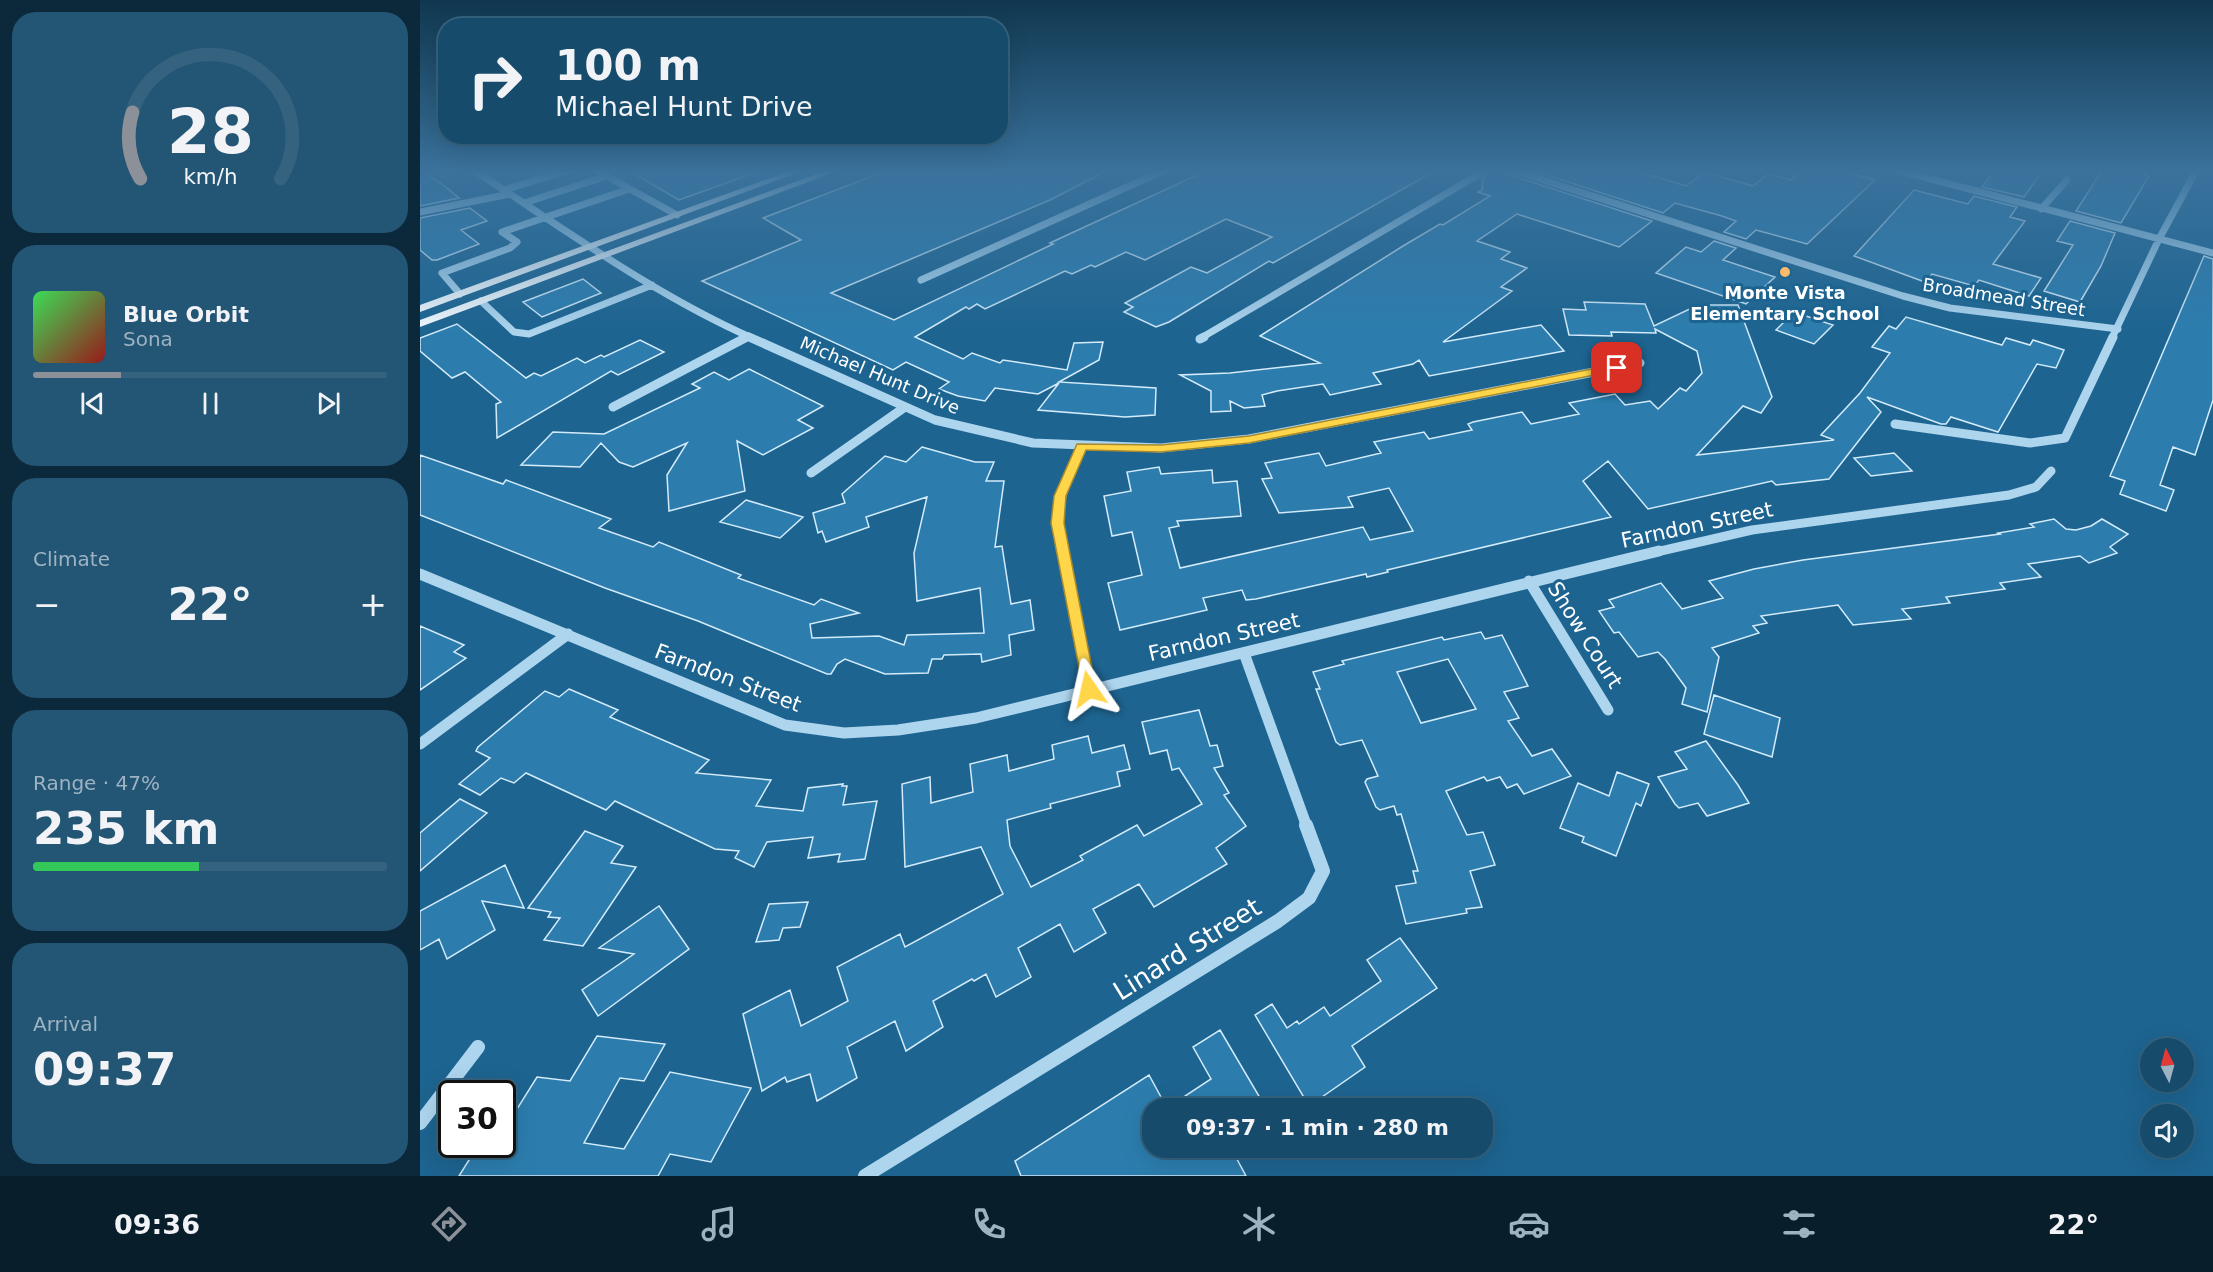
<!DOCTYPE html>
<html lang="en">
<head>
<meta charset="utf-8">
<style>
	body { margin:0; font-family:"DejaVu Sans",sans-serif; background:#235574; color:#f1f3f6; height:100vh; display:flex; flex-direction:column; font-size:22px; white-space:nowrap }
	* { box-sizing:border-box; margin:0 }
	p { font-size:20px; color:#9eb3c2 }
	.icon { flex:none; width:33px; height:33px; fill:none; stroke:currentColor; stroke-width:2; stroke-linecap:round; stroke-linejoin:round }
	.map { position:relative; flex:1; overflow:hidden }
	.sheet { display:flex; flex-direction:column; gap:12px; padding:12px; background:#0c293b; width:420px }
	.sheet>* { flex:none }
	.hud { position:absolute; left:18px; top:18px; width:570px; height:126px; border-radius:24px; box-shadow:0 6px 24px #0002,0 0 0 2px #35637f; background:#164b6c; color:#f1f3f6; overflow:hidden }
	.needle { width:39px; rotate:354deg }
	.controls { position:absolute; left:1720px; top:1038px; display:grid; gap:12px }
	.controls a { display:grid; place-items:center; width:54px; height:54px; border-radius:50%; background:#164b6c; box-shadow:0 6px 24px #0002,0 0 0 2px #35637f; font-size:30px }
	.speed { position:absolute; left:18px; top:1080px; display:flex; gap:12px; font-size:30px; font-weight:700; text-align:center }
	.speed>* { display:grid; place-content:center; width:78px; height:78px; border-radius:50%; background:#164b6c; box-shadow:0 6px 24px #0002,0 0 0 2px #35637f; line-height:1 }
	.speed .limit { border:3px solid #111; border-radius:9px; background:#fff; color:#111 }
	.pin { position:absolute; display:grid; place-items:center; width:51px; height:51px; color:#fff; margin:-26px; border-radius:12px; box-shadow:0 3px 9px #0006 }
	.me { position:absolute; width:66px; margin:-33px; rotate:349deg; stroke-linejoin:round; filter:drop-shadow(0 0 4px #0008) }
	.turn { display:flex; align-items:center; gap:21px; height:126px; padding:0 18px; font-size:27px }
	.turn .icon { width:78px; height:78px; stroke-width:2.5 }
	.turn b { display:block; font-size:42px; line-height:51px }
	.big { font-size:45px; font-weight:600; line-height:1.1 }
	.sheet .card { flex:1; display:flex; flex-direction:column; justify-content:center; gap:9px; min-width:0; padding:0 21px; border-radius:24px; background:#235574 }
	.sheet .dial { align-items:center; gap:0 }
	.dial svg { height:156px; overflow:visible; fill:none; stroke:#35637f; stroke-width:7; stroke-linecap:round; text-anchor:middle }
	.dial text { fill:#f1f3f6; stroke:none }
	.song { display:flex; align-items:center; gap:18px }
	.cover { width:72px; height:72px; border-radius:9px; background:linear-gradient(135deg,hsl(130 70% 55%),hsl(0 70% 35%)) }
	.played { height:6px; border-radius:3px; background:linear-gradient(90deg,#8c9099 25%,#35637f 25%) }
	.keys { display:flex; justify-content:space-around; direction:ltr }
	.heat { display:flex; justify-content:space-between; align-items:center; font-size:33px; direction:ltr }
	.charge { height:9px; border-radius:4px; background:linear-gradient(90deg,#34c759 47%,#35637f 0) }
	.trip { position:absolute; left:722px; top:1098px; width:351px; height:60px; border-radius:24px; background:#164b6c; box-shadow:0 6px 24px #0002,0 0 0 2px #35637f; font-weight:600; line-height:60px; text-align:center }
	.tabs { display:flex; height:96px; justify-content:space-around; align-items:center; background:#091e2b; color:#9eb3c2 }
	.tabs .icon { width:42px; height:42px }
	.tabs .current { color:#8c9099 }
	.tabs b { font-size:27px; color:#f1f3f6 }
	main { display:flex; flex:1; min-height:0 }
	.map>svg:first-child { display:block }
	.building { fill:#2c7dae; stroke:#d3ebfa; stroke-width:1.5; fill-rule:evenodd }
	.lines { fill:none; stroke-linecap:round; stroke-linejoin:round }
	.minor-far3 { stroke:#add5ee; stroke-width:7 }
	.minor-far2 { stroke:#add5ee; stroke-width:9 }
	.minor-far1 { stroke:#add5ee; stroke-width:11 }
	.minor { stroke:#add5ee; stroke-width:14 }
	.major { fill:#f4faff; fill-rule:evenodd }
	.route { fill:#ffd54a; stroke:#a68a30; stroke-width:1.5 }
	.poi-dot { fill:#fdba6b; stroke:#1d6490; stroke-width:2 }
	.labels { text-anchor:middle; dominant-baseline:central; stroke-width:6; stroke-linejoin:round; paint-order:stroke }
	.far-poi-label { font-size:18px; font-weight:bold; fill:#fff; stroke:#1d6490 }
	.far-street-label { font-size:18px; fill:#fff; stroke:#1d6490 }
	.street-label { font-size:21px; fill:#fff; stroke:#1d6490 }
	.near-street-label { font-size:26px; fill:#fff; stroke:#1d6490 }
</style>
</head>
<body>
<main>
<section class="sheet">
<div class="card dial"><svg viewBox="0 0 100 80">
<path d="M14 69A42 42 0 1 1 86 69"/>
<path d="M14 69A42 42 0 0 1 10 35" stroke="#8c9099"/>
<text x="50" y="56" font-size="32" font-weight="700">28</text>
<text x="50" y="72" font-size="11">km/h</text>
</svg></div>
<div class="card">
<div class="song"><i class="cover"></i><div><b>Blue Orbit</b><p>Sona</p></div></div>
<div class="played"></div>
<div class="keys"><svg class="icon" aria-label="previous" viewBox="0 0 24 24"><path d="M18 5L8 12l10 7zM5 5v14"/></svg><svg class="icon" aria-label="pause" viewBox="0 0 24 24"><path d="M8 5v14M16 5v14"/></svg><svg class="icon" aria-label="next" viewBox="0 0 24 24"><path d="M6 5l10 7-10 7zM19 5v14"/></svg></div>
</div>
<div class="card"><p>Climate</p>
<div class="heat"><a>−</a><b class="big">22°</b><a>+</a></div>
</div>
<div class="card"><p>Range · 47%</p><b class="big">235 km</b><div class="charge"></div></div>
<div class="card"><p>Arrival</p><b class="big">09:37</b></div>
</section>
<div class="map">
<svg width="1793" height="1176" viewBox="0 0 1793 1176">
	<rect width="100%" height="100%" fill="#1d6490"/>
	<!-- building -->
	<path class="building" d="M 0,169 L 27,188 L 39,198 L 0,206 Z
		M 206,169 L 336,169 L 337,172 L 259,200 Z
		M 471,169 L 690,169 L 630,200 L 411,293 L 474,320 L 633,244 L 630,243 L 790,169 L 1018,169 L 853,263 L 849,261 L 749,322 L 736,327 L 704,312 L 713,307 L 705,303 L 771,267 L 787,273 L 852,237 L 806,219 L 725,260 L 706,252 L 675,267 L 671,265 L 652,274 L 645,271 L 565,309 L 557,304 L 549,309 L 546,307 L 495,337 L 543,359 L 552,353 L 580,363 L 583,360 L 647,370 L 654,343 L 683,342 L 679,360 L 639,382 L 736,388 L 735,415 L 705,417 L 618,410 L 639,383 L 618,394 L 575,388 L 565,401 L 538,396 L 519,389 L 529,382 L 486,362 L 473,370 L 282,281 L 381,240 L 343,218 Z
		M 1074,169 L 1083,169 L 1087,174 L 1232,221 L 1199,247 L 1097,214 L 1057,241 L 1090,252 L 1081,259 L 1107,268 L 1081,287 L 1092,291 L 1023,342 L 1121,325 L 1144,351 L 1009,376 L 999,360 L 993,364 L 953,373 L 961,384 L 910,395 L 903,384 L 857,391 L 842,395 L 845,406 L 824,408 L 810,401 L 811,411 L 791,412 L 791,391 L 760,375 L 810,373 L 900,363 L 840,336 L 983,246 L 1020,224 L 1023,225 L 1070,196 L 1058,192 L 1062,190 L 1063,178 Z
		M 1108,169 L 1210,169 L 1266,186 L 1285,172 L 1333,186 L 1348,174 L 1371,180 L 1383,169 L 1414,169 L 1455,180 L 1387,244 L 1336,230 L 1326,239 L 1304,232 L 1316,221 L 1302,216 L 1255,203 L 1243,213 Z
		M 1576,169 L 1624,169 L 1604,197 L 1562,187 Z
		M 1683,169 L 1727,169 L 1724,175 L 1729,176 L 1701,223 L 1656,211 Z
		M 1494,190 L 1548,204 L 1554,196 L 1597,207 L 1590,217 L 1605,221 L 1573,264 L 1621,278 L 1609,296 L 1559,280 L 1554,286 L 1512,274 L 1505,282 L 1434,256 Z
		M 50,208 L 67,221 L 41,230 L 59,244 L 17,260 L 12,260 L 0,250 L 0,218 Z
		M 1650,221 L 1695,233 L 1681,266 L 1660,302 L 1624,291 L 1653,245 L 1637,241 Z
		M 1294,241 L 1316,248 L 1303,260 L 1355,277 L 1326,304 L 1236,273 L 1266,247 L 1281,252 Z
		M 1784,256 L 1793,259 L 1793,400 L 1775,455 L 1753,447 L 1740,485 L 1754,490 L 1746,511 L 1700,494 L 1705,481 L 1690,476 Z
		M 163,279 L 181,293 L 122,317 L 103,302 Z
		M 1164,302 L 1225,304 L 1234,326 L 1278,305 L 1318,305 L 1352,397 L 1341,413 L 1323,406 L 1277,455 L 1414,440 L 1401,435 L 1440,393 L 1470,353 L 1452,347 L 1469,326 L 1476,329 L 1486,317 L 1582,345 L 1586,338 L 1610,345 L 1613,340 L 1644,350 L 1636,368 L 1617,364 L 1578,432 L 1531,417 L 1526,424 L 1521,424 L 1447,397 L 1461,412 L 1409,479 L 1356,485 L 1352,481 L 1228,509 L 1188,461 L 1163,481 L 1191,517 L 967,570 L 968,572 L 947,577 L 946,574 L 836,599 L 826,600 L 822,590 L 783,598 L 787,610 L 700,630 L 688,583 L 722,575 L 712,532 L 692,536 L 684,496 L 711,491 L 707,472 L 739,467 L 741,474 L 792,470 L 793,483 L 817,481 L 821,516 L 757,521 L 759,526 L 749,528 L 760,568 L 943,527 L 950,540 L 993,531 L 969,488 L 928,497 L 933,507 L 859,513 L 842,479 L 852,478 L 845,463 L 899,453 L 906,466 L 961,453 L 954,442 L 1004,432 L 1009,439 L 1052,430 L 1048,424 L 1053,422 L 1102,412 L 1111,424 L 1159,414 L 1149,403 L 1195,394 L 1205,405 L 1230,401 L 1238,409 L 1260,388 L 1266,391 L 1282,373 L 1277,351 L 1235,329 L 1236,333 L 1191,332 L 1192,336 L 1149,335 L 1143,309 L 1166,310 Z
		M 1374,312 L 1413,325 L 1394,344 L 1356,330 Z
		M 37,324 L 106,378 L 114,373 L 121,376 L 157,358 L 165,363 L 181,355 L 184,357 L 220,340 L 244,352 L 198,375 L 191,371 L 77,438 L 76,404 L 81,402 L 45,372 L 32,378 L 0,351 L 0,338 Z
		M 329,369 L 403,406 L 378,420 L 393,428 L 343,455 L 317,441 L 325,491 L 249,511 L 247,475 L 267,443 L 213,467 L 199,462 L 181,443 L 160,467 L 101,465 L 133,432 L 184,434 L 280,388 L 272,384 L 294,372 L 309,380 Z
		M 502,447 L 555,462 L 574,462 L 566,481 L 584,481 L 575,547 L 582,546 L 591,604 L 610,600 L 614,630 L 589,635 L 591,655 L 562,662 L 561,654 L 524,655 L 522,659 L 512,659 L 508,673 L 465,674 L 425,659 L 417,664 L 411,674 L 407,674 L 278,621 L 185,588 L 0,515 L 0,455 L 83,484 L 86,480 L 191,519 L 179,528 L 233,547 L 239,542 L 321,575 L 318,578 L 394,605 L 401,599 L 439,613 L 390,624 L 392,638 L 459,636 L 484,645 L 487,635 L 564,633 L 560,588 L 497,601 L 494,553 L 507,497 L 446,517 L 449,527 L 406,542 L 402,531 L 398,533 L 393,513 L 425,503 L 422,494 L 465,456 L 486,462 Z
		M 1474,453 L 1492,471 L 1451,476 L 1434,458 Z
		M 326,500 L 383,517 L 360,538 L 300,522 Z
		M 1634,519 L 1646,529 L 1656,530 L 1671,526 L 1682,519 L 1708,534 L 1690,547 L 1697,553 L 1669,563 L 1660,556 L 1608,564 L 1621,577 L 1580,583 L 1585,589 L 1526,597 L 1530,603 L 1482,609 L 1491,619 L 1433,625 L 1418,605 L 1341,616 L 1347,623 L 1333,626 L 1339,633 L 1292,648 L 1299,657 L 1287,712 L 1262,704 L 1266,688 L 1245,659 L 1238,652 L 1218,657 L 1199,632 L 1194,633 L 1179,611 L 1194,607 L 1189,600 L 1241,583 L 1262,609 L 1303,598 L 1289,581 L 1334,569 L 1383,560 L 1580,534 L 1578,533 L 1614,527 L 1610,524 Z
		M 0,626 L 44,645 L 34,652 L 46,658 L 0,690 Z
		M 1061,632 L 1065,639 L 1082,635 L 1108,686 L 1084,692 L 1099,718 L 1088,721 L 1112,756 L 1132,749 L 1151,776 L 1104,794 L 1097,784 L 1087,788 L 1080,777 L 1067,781 L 1064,777 L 1026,791 L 1047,835 L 1063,832 L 1075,865 L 1050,871 L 1062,907 L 1046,909 L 1047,913 L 986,924 L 976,886 L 996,883 L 993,871 L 998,871 L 981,814 L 977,815 L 974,806 L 960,810 L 956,807 L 945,782 L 947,779 L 958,776 L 942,740 L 920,745 L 916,742 L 896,689 L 900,689 L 893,672 L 924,664 L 922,661 L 1022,637 L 1024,640 ZM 1028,659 L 1056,709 L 1001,723 L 977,672 Z
		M 149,689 L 198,710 L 190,717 L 289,760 L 276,773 L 351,780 L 336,806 L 383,811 L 388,788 L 423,784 L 422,786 L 427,786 L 423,805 L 457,801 L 445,859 L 418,862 L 420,854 L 388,858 L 393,837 L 347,842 L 334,867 L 315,858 L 319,851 L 295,849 L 195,801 L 186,810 L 106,773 L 94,783 L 81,778 L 60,795 L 39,784 L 70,758 L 56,751 L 58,747 L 125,691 L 139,697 Z
		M 1294,695 L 1360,718 L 1352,757 L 1284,734 Z
		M 779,710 L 790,746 L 797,745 L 803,766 L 794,768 L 809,793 L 804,795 L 826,826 L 796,848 L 807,864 L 734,907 L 719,884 L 673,909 L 686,933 L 654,952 L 640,924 L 598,948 L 611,977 L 576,997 L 566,974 L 554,981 L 552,979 L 513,1001 L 523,1027 L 486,1051 L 475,1021 L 427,1047 L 437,1078 L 397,1101 L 390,1074 L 367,1082 L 365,1077 L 342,1091 L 323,1014 L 370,990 L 381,1026 L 428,1001 L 417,967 L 480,934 L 485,947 L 583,894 L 561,847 L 485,867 L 482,784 L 510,777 L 511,803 L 553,792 L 550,764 L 587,755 L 589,771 L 634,759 L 632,745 L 668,736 L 672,753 L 704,745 L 710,769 L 697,772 L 700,786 L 630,804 L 631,808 L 587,820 L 590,846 L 611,887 L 663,860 L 660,856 L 717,825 L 724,836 L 782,804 L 759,768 L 752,770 L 747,750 L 730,754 L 722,722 Z
		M 1286,741 L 1318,785 L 1329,803 L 1287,816 L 1278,803 L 1259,808 L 1255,804 L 1238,777 L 1267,769 L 1255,752 Z
		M 1197,772 L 1229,784 L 1221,806 L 1216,803 L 1196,856 L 1162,842 L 1164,837 L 1140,828 L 1158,783 L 1189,796 Z
		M 40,799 L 67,813 L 0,871 L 0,833 Z
		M 165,831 L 203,846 L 191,863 L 216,867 L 163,946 L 124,940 L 140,918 L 128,917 L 131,912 L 108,908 Z
		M 85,865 L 104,908 L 62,901 L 75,930 L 27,959 L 19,939 L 0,950 L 0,911 Z
		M 388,902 L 380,927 L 363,928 L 359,940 L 336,942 L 349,904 Z
		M 239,906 L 269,949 L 178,1016 L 162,990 L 214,954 L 179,948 Z
		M 980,938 L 1017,988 L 932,1046 L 945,1067 L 889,1106 L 835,1015 L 852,1004 L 867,1028 L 877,1021 L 879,1024 L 904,1007 L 910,1016 L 961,981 L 947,960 Z
		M 800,1030 L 846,1108 L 732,1108 L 732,1148 L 811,1148 L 826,1176 L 601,1176 L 595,1161 L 729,1075 L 747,1108 L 791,1079 L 773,1047 Z
		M 177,1036 L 245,1044 L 224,1081 L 200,1078 L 164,1143 L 204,1149 L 250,1072 L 331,1088 L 291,1162 L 250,1154 L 238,1176 L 39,1176 L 59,1144 L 82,1144 L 82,1133 L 117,1077 L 150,1081 Z"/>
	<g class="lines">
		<!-- minor-far3 -->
		<path class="minor-far3" d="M 52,169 C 143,228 233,294 332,338
			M 174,169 L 257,215
			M 1089,169 L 1483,296 L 1530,308 L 1698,329
			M 1473,169 L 1793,253
			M 84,190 L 152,169
			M 104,203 L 187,176
			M 1621,209 L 1647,180
			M 0,212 L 90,194
			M 501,280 L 747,169
			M 40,294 L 22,273 L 90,248 L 97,242 L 82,232 L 209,189
			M 61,301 L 94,332 L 109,334 L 232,285
			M 324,338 L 328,336
			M 781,338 L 1068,169
			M 1692,338 L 1739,239 L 1777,169"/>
		<!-- minor-far2 -->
		<path class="minor-far2" d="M 329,337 L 515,420 L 613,443 L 741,448 L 829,439 L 1220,363
			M 780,339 L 784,337
			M 193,407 L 327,337
			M 1475,424 L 1610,443 L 1645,438 L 1693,337
			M 391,473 L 485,407
			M 643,553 C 633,505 643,489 661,446
			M 1232,553 L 1332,530 L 1589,495 L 1616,487 L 1631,471"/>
		<!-- minor-far1 -->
		<path class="minor-far1" d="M 642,551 L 669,689
			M 0,574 L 365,725 L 424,733 L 478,730 L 556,718 L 1239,551
			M 1109,581 L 1188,710
			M 824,653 L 887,827
			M 0,744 L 148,634"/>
		<!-- minor -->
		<path class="minor" d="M 0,1123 L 58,1047
			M 445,1176 L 858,921 L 889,898 L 903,871 L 886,825"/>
		<!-- major -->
		<path class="major" d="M 375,169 L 388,169 L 0,312 L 0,305 Z
			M 410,169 L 423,169 L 0,327 L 0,320 Z"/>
	</g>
	<!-- sky -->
	<linearGradient id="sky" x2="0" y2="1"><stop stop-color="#10374f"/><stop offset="0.51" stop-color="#3a729c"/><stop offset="1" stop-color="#3a729c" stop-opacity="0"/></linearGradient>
	<rect width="1793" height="334" fill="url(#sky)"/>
	<!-- route -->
	<path class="route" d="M 1197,364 L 1200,365 L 1200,370 L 829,443 L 741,452 L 666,450 L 646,496 L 644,523 L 676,689 L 669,695 L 664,693 L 631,523 L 634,496 L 657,444 L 741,445 L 829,436 Z"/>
	<!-- markers -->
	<circle class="poi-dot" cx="1365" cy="272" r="6"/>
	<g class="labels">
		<!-- far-poi labels -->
		<g class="far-poi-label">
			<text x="1365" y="292">Monte Vista<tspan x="1365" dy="21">Elementary School</tspan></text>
		</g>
		<!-- far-street labels -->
		<g class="far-street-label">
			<text transform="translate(1584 297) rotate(9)">Broadmead Street</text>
			<text transform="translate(460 375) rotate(23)">Michael Hunt Drive</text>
		</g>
		<!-- street labels -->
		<g class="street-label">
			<text transform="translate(1277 525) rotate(-12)">Farndon Street</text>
			<text transform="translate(1165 635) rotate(58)">Show Court</text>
			<text transform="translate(804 637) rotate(-13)">Farndon Street</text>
			<text transform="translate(308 678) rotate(21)">Farndon Street</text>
		</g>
		<!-- near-street labels -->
		<g class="near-street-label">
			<text transform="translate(767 949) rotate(-32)">Linard Street</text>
		</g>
	</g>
</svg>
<div class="controls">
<a><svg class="needle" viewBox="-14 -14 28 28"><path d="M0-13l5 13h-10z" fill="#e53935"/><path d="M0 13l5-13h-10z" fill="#9eb3c2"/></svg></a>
<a><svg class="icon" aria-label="sound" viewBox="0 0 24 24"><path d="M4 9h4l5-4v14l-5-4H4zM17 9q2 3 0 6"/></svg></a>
</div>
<div class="speed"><div class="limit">30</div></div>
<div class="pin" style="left:1197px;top:368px;background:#d93025"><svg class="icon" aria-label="arrive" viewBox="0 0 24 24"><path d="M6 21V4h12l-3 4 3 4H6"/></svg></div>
<svg class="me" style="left:669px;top:689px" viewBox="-20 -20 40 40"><path d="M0-17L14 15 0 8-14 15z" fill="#ffd54a" stroke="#fff" stroke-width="4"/></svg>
<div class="trip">09:37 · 1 min · 280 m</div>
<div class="hud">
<div class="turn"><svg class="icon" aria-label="right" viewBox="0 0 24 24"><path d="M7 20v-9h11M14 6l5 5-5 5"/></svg><div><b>100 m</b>Michael Hunt Drive</div></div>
</div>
</div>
</main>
<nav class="tabs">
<b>09:36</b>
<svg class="icon current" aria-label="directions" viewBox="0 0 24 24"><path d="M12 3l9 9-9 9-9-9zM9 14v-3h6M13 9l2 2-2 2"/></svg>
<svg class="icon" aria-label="music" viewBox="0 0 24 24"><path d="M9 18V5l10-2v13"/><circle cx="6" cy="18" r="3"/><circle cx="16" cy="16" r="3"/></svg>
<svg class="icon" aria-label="phone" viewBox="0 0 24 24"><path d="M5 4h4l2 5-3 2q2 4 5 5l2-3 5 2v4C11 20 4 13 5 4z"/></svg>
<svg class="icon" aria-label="climate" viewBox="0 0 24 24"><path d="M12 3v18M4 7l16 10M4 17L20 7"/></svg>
<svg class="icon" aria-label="car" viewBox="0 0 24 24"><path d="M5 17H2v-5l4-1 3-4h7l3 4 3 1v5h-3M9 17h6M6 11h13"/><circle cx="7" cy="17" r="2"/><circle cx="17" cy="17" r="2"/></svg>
<svg class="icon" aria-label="filters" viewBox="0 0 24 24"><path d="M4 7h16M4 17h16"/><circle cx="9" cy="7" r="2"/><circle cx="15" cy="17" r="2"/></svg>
<b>22°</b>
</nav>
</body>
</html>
